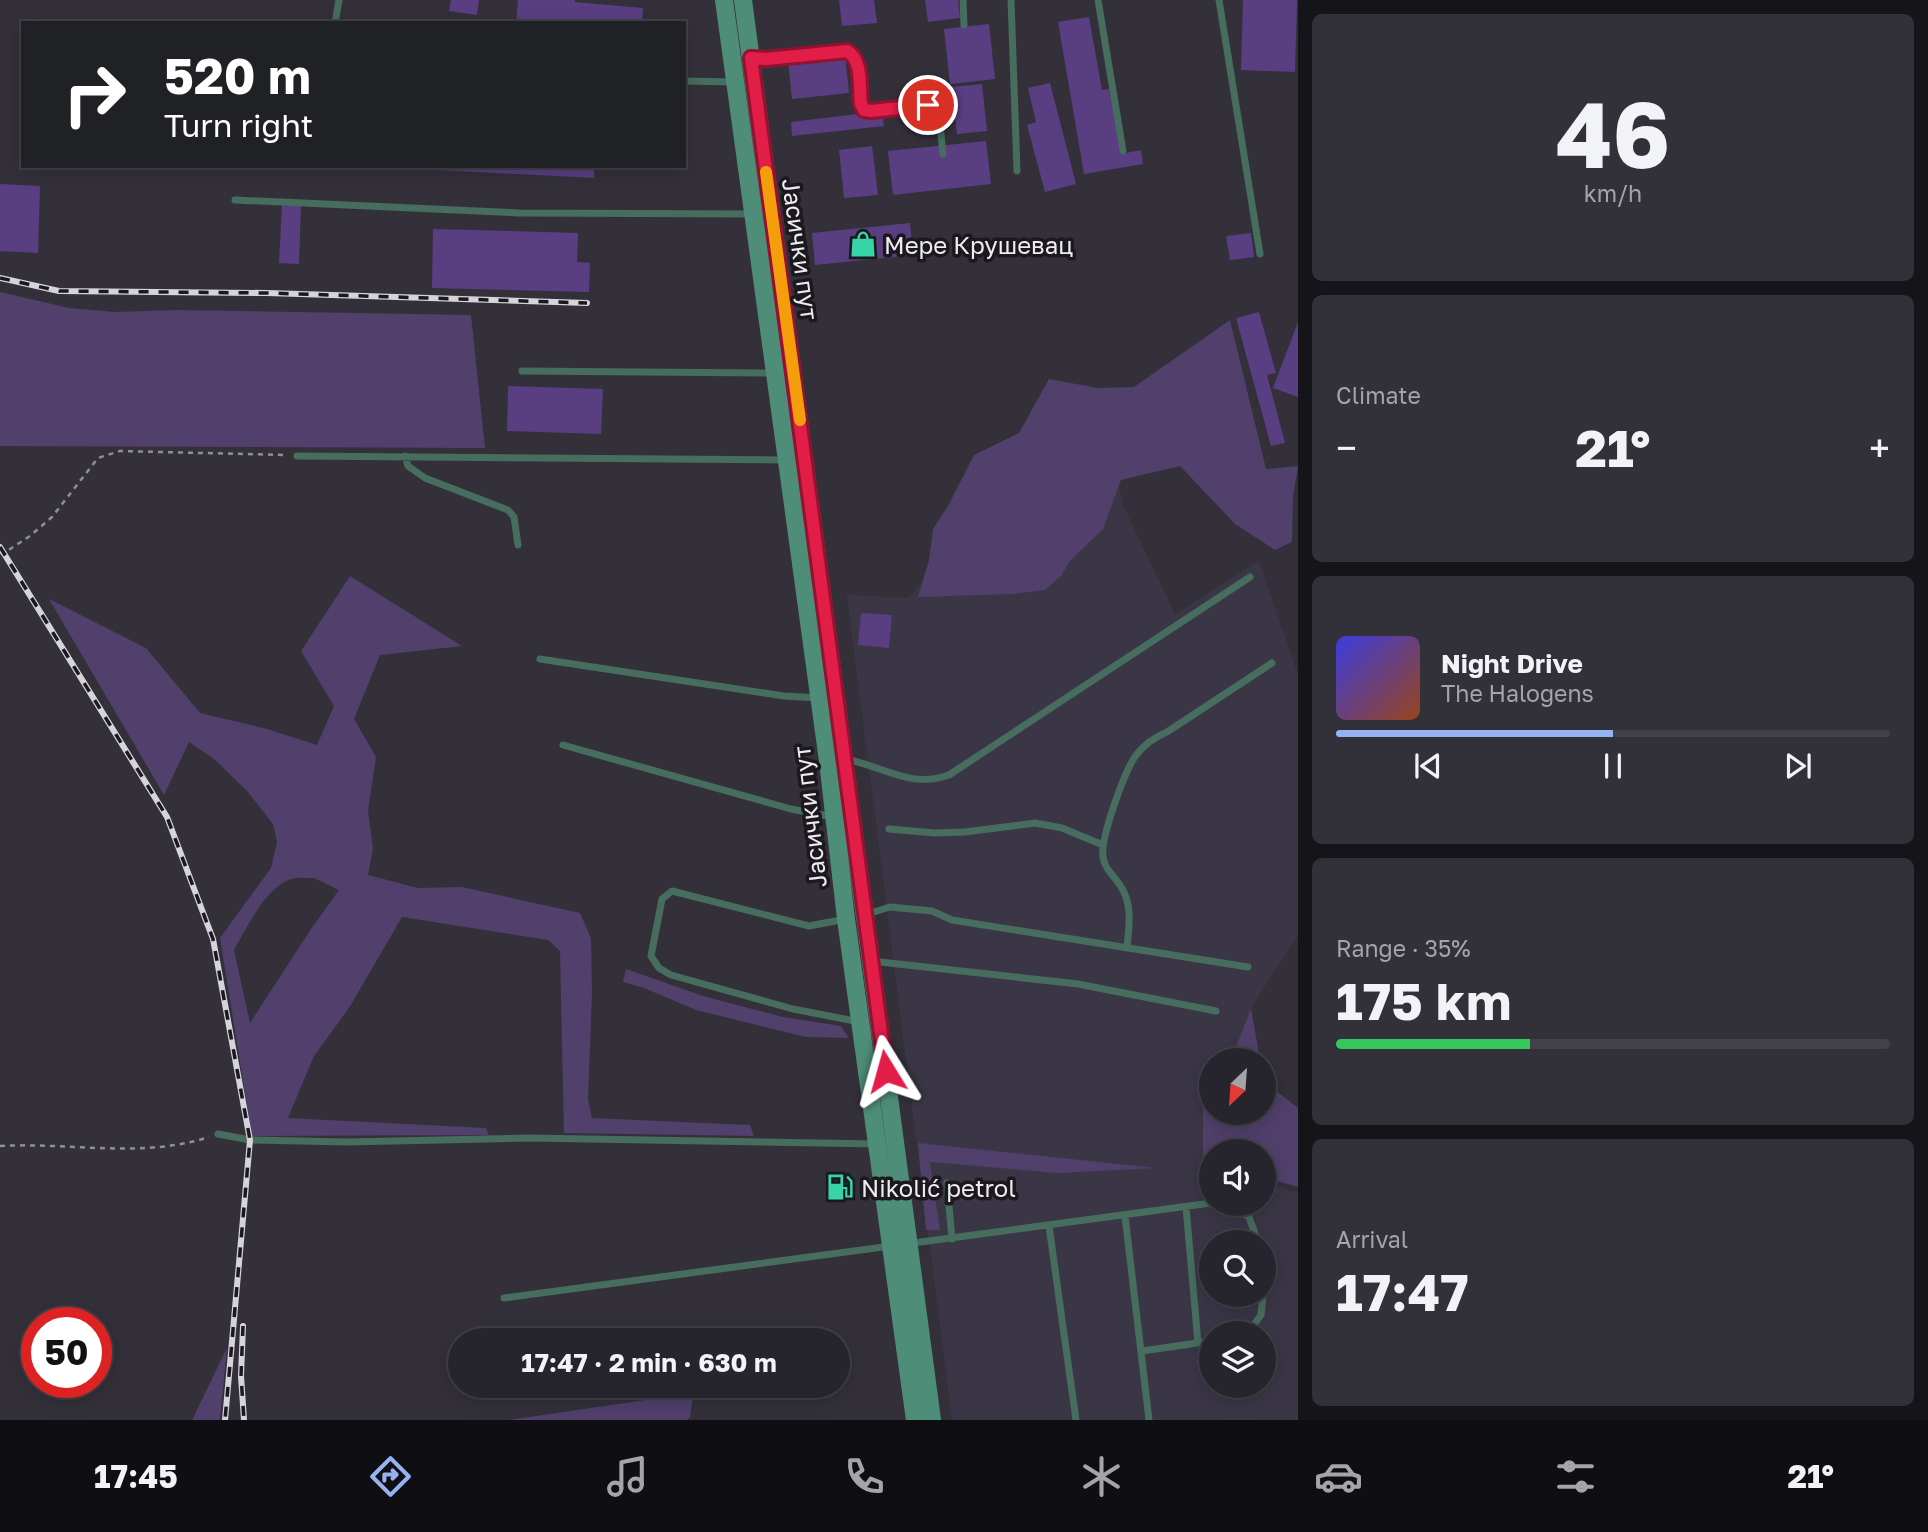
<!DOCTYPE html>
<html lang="en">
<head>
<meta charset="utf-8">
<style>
	body { margin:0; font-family:"Golos Text",sans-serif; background:#323038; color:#f1f3f6; height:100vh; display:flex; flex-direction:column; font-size:26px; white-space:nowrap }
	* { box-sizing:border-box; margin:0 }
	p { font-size:23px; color:#a4a4a9 }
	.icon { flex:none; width:38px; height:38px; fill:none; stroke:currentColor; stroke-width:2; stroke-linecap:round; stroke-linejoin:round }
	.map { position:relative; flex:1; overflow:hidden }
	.sheet { display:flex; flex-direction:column; gap:14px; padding:14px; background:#151418; width:630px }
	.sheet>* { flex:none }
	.hud { position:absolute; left:21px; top:21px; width:665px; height:147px; border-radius:0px; box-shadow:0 4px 18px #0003,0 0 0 2px #424148; background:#202124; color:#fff; overflow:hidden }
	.needle { width:46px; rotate:205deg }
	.controls { position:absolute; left:1199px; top:1048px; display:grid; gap:14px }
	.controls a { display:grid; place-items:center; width:77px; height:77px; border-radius:50%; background:#26242c; box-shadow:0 4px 18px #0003,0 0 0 2px #424148; font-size:35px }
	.speed { position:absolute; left:21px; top:1307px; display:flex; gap:14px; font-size:35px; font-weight:700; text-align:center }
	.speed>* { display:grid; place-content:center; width:91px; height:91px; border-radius:50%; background:#26242c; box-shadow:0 4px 18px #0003,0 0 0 2px #424148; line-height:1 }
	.speed .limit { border:10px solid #d22; background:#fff; color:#111 }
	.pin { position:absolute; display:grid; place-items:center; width:60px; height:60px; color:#fff; margin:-30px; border:4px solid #fff; border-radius:50%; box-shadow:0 2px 7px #0007 }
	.me { position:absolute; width:77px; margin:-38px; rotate:352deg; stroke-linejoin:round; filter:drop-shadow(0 0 5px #0008) }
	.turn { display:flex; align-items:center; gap:24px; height:147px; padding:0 28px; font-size:32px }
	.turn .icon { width:91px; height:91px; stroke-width:2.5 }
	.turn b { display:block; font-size:49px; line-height:60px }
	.big { font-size:52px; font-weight:700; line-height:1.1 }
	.sheet .card { flex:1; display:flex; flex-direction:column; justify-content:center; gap:10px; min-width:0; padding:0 24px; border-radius:10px; background:#323038 }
	.sheet .dial { align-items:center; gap:0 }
	.dial b { font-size:91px; line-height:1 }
	.song { display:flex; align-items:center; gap:21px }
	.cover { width:84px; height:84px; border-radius:10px; background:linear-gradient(135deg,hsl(240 70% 55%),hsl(20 70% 35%)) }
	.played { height:7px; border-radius:4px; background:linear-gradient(90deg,#95b2f1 50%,#424148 50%) }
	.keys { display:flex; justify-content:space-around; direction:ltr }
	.heat { display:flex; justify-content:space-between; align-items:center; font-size:38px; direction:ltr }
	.charge { height:10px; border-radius:5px; background:linear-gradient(90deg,#34c759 35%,#424148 0) }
	.trip { position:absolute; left:448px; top:1328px; width:402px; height:70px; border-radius:35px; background:#26242c; box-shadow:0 4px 18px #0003,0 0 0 2px #424148; font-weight:700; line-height:70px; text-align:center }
	.tabs { display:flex; height:112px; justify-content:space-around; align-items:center; background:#0f0e12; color:#a4a4a9 }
	.tabs .icon { width:49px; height:49px }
	.tabs .current { color:#95b2f1 }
	.tabs b { font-size:32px; color:#f1f3f6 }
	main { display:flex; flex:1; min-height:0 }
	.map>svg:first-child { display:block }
	.built { fill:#3b3646; fill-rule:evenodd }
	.green { fill:#50406b; fill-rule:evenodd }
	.building { fill:#593e82 }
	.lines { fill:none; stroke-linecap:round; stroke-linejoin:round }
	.path { stroke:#908e96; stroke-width:2.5; stroke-dasharray:5 5; stroke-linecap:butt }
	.lane { stroke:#466d5e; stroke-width:7 }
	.secondary { stroke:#4e8d77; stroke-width:18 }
	.rail-casing { stroke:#d6d4db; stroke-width:6 }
	.rail { stroke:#1b191e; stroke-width:3.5; stroke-dasharray:10; stroke-linecap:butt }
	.route-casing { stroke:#92132f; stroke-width:18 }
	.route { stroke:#e11d48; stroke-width:12 }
	.slow { stroke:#f59e0b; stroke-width:12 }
	.labels { text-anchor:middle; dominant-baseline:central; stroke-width:7; stroke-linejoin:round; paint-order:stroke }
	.poi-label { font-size:24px; fill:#eeecf2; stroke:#1b191e; text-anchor:start }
	.street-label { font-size:24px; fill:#eeecf2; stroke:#1b191e }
</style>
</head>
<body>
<main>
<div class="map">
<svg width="1298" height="1420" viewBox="0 0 1298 1420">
	<rect width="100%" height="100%" fill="#33303a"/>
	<!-- built -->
	<path class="built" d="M 1108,433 L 1123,505 L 1175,614 L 1259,561 L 1298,675 L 1298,935 L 1251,1008 L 1234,1052 L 1229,1060 L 1211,1060 L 1211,1086 L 1203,1098 L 1203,1160 L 1211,1163 L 1211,1204 L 1264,1204 L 1264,1181 L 1298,1194 L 1298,1420 L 952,1420 L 847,595 L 908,598 L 975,526 ZM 1211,1242 L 1264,1242 L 1264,1295 L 1211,1295 ZM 1211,1334 L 1264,1334 L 1264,1386 L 1211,1386 Z"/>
	<!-- green -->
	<path class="green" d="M 0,292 L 69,308 L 115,312 L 177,310 L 471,315 L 485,448 L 0,446 Z
		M 1230,320 L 1266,469 L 1298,466 L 1293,496 L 1292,542 L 1275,550 L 1235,524 L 1180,466 L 1121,480 L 1103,529 L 1070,561 L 1061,576 L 1045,590 L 1011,594 L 918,597 L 929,560 L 933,529 L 948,506 L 974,455 L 1019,433 L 1049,379 L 1098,388 L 1134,387 Z
		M 350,576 L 462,646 L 380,655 L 354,719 L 376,757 L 368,811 L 373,848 L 368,875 L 418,888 L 462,887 L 580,913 L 591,938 L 592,993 L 588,1099 L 592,1118 L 750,1125 L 754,1136 L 564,1133 L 560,951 L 548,940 L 402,917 L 349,1008 L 314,1056 L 288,1118 L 486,1128 L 489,1135 L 252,1136 L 220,938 L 271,868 L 277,842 L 273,824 L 248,792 L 214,759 L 189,742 L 164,795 L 49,599 L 146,648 L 200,713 L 267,729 L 317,745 L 334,706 L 301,651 ZM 314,878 L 339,890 L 311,929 L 250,1023 L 234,950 C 246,929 267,885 292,879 C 298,877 307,878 314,878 Z
		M 626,969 L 703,996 L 783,1017 L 841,1026 L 849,1038 L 806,1037 L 696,1010 L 644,988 L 623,982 Z
		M 1251,1008 L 1260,1060 L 1229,1060 L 1234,1052 Z
		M 1264,1081 L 1298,1108 L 1298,1187 L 1264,1177 L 1264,1152 L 1211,1152 L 1211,1162 L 1203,1160 L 1203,1098 L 1211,1086 L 1211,1113 L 1264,1113 Z
		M 918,1143 L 1156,1168 L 1058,1173 L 930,1162 L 940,1230 L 926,1230 Z
		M 227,1348 L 220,1420 L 192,1420 Z
		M 693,1393 L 690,1417 L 687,1420 L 509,1420 Z"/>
	<!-- building -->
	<path class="building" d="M 451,0 L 479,0 L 477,15 L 449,11 Z
		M 518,0 L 575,0 L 575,2 L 643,8 L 642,23 L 516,23 Z
		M 839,0 L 874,0 L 877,23 L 842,26 Z
		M 925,0 L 958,0 L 960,18 L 928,22 Z
		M 1243,0 L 1297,0 L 1295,72 L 1241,70 Z
		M 1089,17 L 1102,90 L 1109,89 L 1121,154 L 1141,150 L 1143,164 L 1084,174 L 1058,22 Z
		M 989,24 L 995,79 L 950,84 L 944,29 Z
		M 845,55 L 849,93 L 792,99 L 788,61 Z
		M 1050,83 L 1076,184 L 1045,192 L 1027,125 L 1036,122 L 1028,88 Z
		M 982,84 L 987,131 L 957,134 L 951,87 Z
		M 882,111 L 884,126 L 792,136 L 791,122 Z
		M 986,141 L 991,184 L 893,195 L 888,151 Z
		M 872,146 L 878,195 L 844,198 L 839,150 Z
		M 441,166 L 594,166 L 594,178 L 440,170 Z
		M 0,184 L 40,186 L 38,253 L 0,251 Z
		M 282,205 L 301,206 L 299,264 L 279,263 Z
		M 910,223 L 913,255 L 815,265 L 812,233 Z
		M 433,229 L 578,233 L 577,262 L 590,263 L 589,292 L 432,288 Z
		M 1251,233 L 1254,257 L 1230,260 L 1226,236 Z
		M 1259,312 L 1276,373 L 1267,375 L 1285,443 L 1271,446 L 1236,318 Z
		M 1298,322 L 1298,397 L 1273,388 Z
		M 508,386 L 603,389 L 601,434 L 507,431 Z
		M 861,613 L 892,615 L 889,648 L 858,645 Z"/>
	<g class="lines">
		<!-- path -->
		<path class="path" d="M 0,553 L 4,553 L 30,536 L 52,517 L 98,458 L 120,451 L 286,455
			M 0,1146 C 69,1142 142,1159 209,1137"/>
		<!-- lane -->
		<path class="lane" d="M 963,0 L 964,25
			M 1011,0 L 1017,171
			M 1098,0 L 1123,151
			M 1219,0 L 1260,254
			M 335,23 L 339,0
			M 752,58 L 766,59 L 844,50 C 864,56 859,90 861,107 L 867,111 L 932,105 L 939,115 L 943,154
			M 684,81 L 734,82
			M 235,200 L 519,213 L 752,214
			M 522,371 L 773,373
			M 297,456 L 786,460
			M 405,456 L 408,466 L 425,478 L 508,510 L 514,517 L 518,545
			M 540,659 L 784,696 L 820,698
			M 563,745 L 791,809 L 833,817
			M 845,759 C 884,766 909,789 949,775 L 1250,577
			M 889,829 L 935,833 L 965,832 L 1035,823 L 1062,828 L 1103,845
			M 864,915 L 890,907 L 932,911 L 952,920 L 1248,967
			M 846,919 L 809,926 L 672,891 L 662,899 L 651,956 L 659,968 L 671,975 L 793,1009 L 860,1022
			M 1127,948 C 1129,926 1133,904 1120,885 C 1113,875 1105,869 1103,857 C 1100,839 1125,769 1137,754 C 1145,744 1155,737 1167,732 L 1272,663
			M 871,961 L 1078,984 L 1216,1011
			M 218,1134 L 250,1140 L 347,1142 L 529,1138 L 878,1144
			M 947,1183 L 952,1239
			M 1222,1204 L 1233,1207 L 1249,1217 L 1258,1242
			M 1186,1207 L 1198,1343
			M 1125,1216 L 1149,1420
			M 1049,1226 L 1076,1420
			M 504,1298 L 1211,1203
			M 1247,1334 L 1261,1315 L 1263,1295
			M 1142,1351 L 1211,1341"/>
		<!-- secondary -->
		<path class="secondary" d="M 724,0 L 828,761 L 846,919 L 915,1420
			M 743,0 L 932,1420"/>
		<!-- rail casing -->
		<g class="rail-casing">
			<path id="rail" d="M 0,278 L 59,291 L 267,293 L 587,303
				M 0,547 L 167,817 L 213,939 L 250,1140 L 225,1420
				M 243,1326 L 241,1376 L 244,1420"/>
		</g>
		<!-- rail -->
		<use href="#rail" class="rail"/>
	</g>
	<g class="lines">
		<!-- route casing -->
		<g class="route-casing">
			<path id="route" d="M 886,1071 L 751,58 L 766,59 L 847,51 C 863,60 859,87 861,104 L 864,110 L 871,111 L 928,105"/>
		</g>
		<!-- route -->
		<use href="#route" class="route"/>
		<!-- slow -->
		<path class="slow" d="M 766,172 L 800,420"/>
	</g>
	<!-- icons -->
	<defs>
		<g id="shop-bare" transform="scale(2.1)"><path d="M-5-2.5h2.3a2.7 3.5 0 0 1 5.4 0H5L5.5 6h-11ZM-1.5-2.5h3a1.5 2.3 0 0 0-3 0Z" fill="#36d4a7" stroke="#1b191e" stroke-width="2.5" paint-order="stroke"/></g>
		<g id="fuel-bare" transform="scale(2.1)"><path d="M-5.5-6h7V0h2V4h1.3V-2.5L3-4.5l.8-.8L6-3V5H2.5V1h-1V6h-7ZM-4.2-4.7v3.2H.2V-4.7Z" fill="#36d4a7" stroke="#1b191e" stroke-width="2.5" paint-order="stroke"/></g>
	</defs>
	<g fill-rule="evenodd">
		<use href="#shop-bare" x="863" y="244"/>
		<use href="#fuel-bare" x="840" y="1187"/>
	</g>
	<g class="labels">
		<!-- poi labels -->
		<g class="poi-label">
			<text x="884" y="244">Мере Крушевац</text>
			<text x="861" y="1187">Nikolić petrol</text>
		</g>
		<!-- street labels -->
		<g class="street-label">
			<text transform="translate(801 249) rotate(82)">Јасички пут</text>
			<text transform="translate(809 817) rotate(-97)">Јасички пут</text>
		</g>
	</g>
</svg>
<div class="controls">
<a><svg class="needle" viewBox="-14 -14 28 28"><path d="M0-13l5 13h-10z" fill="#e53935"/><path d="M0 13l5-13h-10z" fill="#a4a4a9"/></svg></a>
<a><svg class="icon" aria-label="sound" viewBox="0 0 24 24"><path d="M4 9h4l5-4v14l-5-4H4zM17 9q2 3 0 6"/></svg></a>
<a><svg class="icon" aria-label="search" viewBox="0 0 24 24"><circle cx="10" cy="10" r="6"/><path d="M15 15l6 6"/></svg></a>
<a><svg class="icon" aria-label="layers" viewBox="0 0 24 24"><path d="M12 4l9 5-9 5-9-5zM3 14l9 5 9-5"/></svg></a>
</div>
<div class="speed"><div class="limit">50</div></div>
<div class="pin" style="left:928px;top:105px;background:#d93025"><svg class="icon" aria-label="arrive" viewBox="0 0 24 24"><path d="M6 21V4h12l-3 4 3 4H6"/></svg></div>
<svg class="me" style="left:886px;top:1071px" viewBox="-20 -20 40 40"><path d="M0-17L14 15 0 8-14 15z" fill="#e11d48" stroke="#fff" stroke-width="4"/></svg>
<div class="trip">17:47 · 2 min · 630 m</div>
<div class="hud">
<div class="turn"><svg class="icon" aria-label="right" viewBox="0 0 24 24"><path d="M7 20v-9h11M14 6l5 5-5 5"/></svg><div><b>520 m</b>Turn right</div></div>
</div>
</div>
<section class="sheet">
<div class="card dial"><b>46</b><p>km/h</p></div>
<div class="card"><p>Climate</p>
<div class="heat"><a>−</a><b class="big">21°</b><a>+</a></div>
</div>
<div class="card">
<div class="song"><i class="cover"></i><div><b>Night Drive</b><p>The Halogens</p></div></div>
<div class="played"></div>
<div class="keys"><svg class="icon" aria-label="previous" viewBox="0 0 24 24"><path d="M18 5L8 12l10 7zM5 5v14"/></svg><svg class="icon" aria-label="pause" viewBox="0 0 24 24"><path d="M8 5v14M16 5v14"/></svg><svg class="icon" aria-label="next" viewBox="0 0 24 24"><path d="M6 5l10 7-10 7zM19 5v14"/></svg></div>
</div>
<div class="card"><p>Range · 35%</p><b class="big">175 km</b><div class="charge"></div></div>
<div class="card"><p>Arrival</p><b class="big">17:47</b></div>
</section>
</main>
<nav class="tabs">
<b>17:45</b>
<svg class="icon current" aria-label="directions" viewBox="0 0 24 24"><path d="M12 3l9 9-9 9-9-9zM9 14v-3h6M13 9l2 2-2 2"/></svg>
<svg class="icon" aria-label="music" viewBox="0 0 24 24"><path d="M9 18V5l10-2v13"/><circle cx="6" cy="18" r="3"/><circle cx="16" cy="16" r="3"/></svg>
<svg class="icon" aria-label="phone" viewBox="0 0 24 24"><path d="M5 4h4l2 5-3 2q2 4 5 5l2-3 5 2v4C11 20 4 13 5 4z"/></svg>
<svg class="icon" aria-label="climate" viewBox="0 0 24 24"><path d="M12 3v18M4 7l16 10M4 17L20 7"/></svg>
<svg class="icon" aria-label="car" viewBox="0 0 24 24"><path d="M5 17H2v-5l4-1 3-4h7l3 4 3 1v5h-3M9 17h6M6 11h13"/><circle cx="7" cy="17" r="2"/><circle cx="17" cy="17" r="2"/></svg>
<svg class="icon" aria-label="filters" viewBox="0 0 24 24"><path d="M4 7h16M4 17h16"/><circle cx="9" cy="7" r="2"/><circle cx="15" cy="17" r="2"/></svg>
<b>21°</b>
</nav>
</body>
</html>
